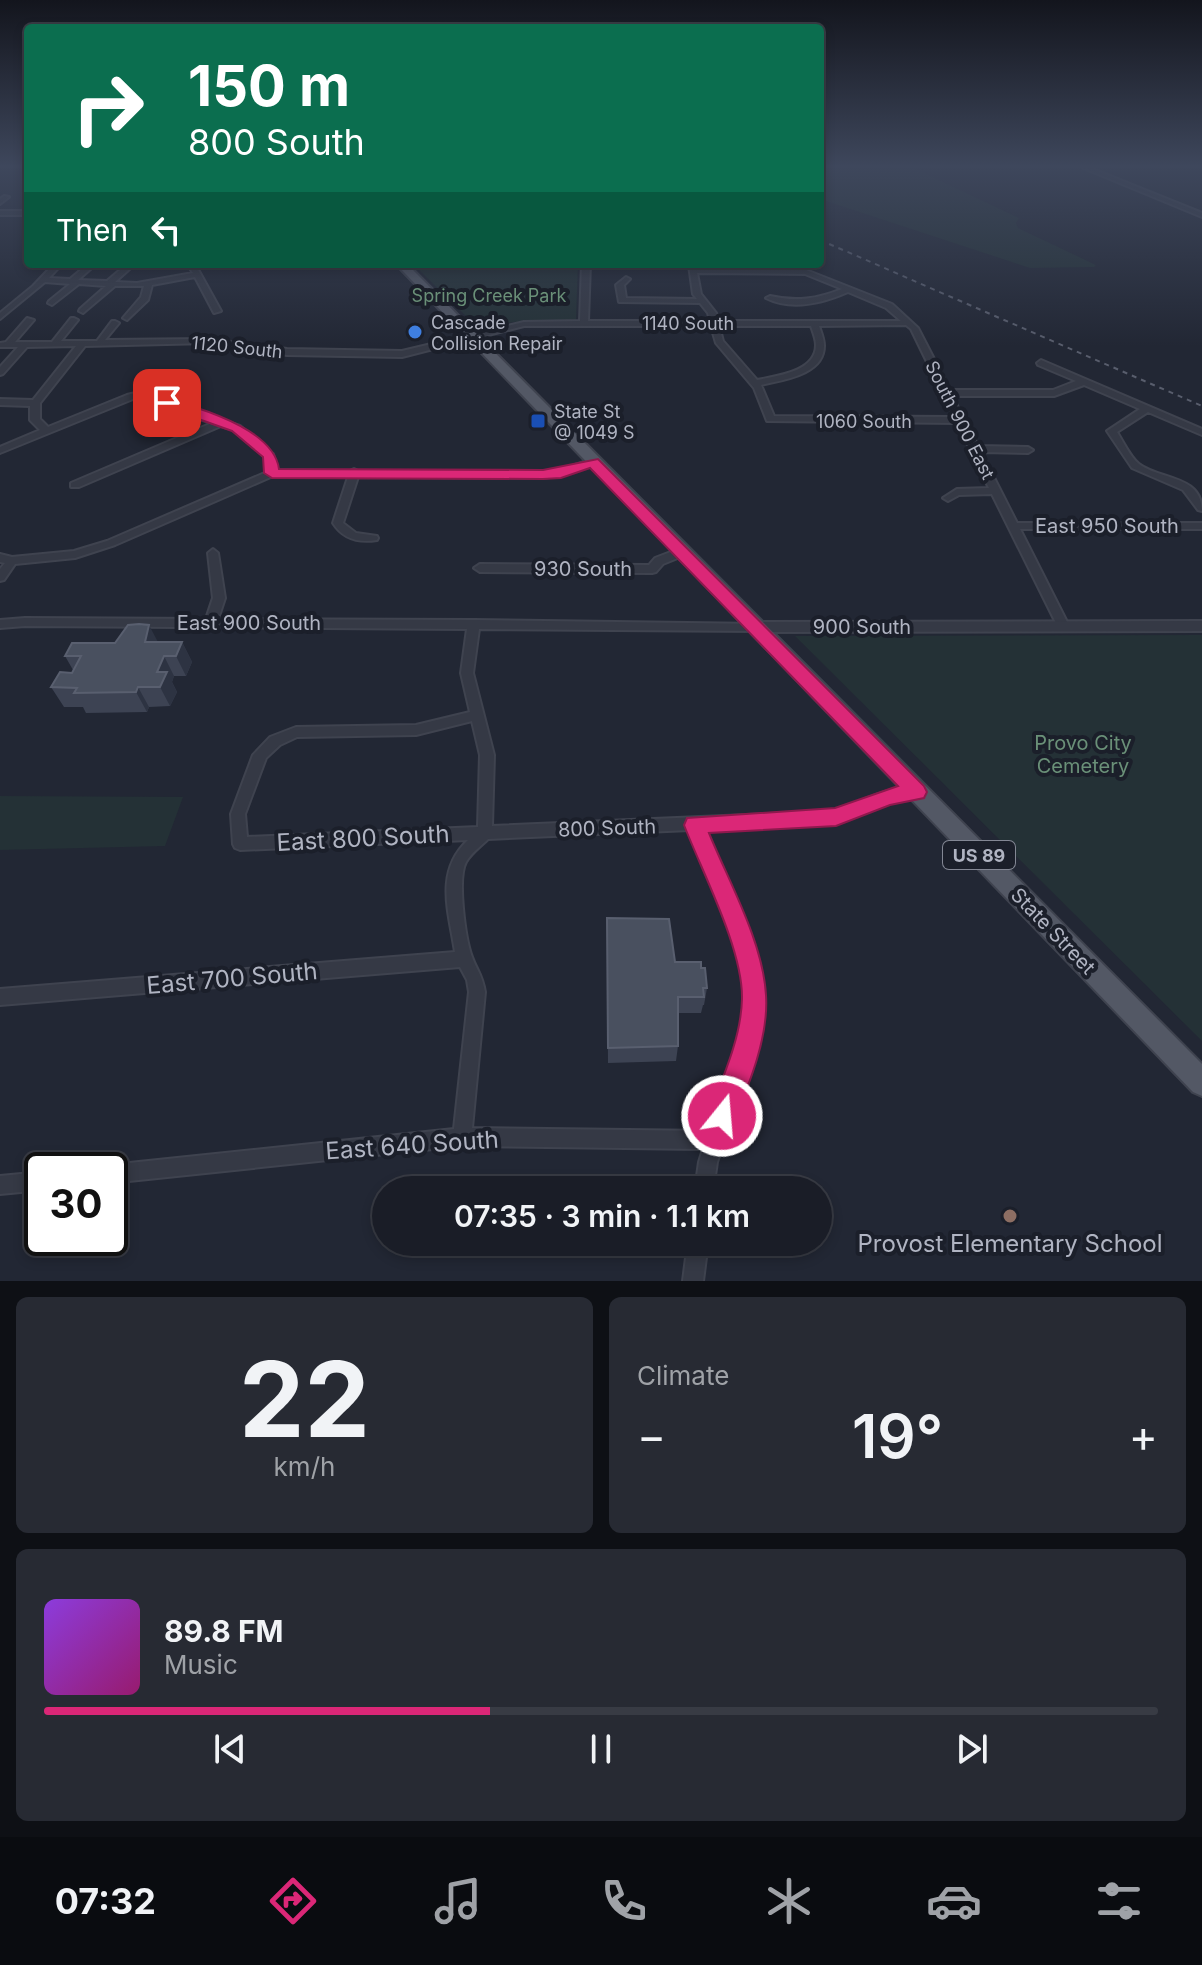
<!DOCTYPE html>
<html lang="en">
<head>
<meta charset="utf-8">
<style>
	body { margin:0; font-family:Inter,sans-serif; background:#272a33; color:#f1f3f6; height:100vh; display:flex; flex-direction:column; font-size:30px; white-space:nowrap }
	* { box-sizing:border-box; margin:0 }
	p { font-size:26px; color:#9fa2a7 }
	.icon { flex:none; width:44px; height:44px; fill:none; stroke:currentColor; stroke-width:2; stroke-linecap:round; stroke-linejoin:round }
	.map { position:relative; height:1281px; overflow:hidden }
	.drawer { display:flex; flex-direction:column; gap:16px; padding:16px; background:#0e1015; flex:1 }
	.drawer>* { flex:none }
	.banner { position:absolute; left:24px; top:24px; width:800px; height:244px; border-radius:8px; box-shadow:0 4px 12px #0003,0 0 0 2px #383b44; background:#0b6e4f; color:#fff; overflow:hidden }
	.speed { position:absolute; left:24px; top:1152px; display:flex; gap:16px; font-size:40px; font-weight:700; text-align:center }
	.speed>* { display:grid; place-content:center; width:104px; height:104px; border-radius:50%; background:#1a1d27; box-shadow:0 4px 12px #0003,0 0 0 2px #383b44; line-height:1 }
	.speed .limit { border:4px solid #111; border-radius:12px; background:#fff; color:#111 }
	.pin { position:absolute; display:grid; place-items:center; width:68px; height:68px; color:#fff; margin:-34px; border-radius:16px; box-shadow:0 4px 12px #0006 }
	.me { position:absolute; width:88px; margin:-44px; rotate:17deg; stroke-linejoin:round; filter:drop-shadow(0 0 6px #0008) }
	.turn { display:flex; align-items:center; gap:28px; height:168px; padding:0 32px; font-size:36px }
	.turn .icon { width:104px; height:104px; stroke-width:2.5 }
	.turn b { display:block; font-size:56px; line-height:68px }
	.then { display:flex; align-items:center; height:76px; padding:0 32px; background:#0003; gap:16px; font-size:30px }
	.big { font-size:60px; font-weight:600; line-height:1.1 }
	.drawer .widget { flex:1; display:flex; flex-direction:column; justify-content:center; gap:12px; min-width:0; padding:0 28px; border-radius:12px; background:#272a33 }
	.drawer .dial { align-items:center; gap:0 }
	.dial b { font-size:104px; line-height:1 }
	.song { display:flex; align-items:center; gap:24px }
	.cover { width:96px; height:96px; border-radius:12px; background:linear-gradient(135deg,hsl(270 70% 55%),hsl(320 70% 35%)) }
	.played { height:8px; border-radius:4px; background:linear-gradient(90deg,#db2777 40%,#383b44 40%) }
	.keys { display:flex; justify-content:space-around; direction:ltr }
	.heat { display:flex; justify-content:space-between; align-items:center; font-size:44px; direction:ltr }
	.drawer .tiles { flex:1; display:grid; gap:16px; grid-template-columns:1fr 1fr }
	.widget:last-child { grid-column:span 2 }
	.trip { position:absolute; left:372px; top:1176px; width:460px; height:80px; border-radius:40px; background:#1a1d27; box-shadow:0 4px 12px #0003,0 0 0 2px #383b44; font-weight:600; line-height:80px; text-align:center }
	.menu { display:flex; height:128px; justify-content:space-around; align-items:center; background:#0a0c10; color:#9fa2a7 }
	.menu .icon { width:56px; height:56px }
	.menu .selected { color:#db2777 }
	.menu b { font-size:36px; color:#f1f3f6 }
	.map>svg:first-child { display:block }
	.green { fill:#243136 }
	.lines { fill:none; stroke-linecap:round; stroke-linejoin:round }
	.minor-casing { stroke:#3f434f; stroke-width:4 }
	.tertiary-casing { stroke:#3f434f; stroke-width:4 }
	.primary-casing { stroke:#3f434f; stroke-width:4 }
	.minor { fill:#353945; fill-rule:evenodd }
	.tertiary { fill:#353945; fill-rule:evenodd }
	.primary { fill:#535865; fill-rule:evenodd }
	.rail { stroke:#585d6c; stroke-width:2; stroke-dasharray:5 5; stroke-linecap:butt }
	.wall { fill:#3d4353 }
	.shaded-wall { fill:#2d3342 }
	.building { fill:#49505f; stroke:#595f6f; stroke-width:2 }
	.route { fill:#db2777; stroke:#8e194d; stroke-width:2 }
	.shop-dot { fill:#3f7fe0; stroke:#1b1f2a; stroke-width:3 }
	.transit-dot { fill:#1a4fb4; stroke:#1b1f2a; stroke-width:3 }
	.education-dot { fill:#8d6e63; stroke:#1b1f2a; stroke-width:3 }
	.labels { text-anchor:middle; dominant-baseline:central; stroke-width:8; stroke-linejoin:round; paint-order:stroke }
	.far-park-label { font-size:18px; fill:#6a9078; stroke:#1b1f2a }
	.far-poi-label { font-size:18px; fill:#b0b4c2; stroke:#1b1f2a; text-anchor:start }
	.far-street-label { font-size:18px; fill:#b0b4c2; stroke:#1b1f2a }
	.shield { fill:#1b1f2a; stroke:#838794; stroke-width:2 }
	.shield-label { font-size:18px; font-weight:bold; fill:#b0b4c2 }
	.street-label { font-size:20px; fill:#b0b4c2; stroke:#1b1f2a }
	.park-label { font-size:20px; fill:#6a9078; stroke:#1b1f2a }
	.near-street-label { font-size:24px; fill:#b0b4c2; stroke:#1b1f2a }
	.near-poi-label { font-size:24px; fill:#b0b4c2; stroke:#1b1f2a }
</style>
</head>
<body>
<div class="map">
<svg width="1202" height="1281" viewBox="0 0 1202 1281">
	<rect width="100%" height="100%" fill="#222734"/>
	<!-- green -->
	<path class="green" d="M 820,167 L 911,167 L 1019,218 L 1016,223 L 1018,228 L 1096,265 L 1094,267 L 1030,268 L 820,199 Z
		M 413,264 L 578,264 L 576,320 L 514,322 L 478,328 Z
		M 1202,635 L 1202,1041 L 795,636 Z
		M 0,796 L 183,797 L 165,846 L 0,850 Z"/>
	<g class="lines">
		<!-- minor casing -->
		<g class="minor-casing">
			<path id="minor" d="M 1081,167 L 1088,167 L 1202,213 L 1202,217 Z
				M 4,196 L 9,197 L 0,204 L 0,199 Z
				M 54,264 L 62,264 L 49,278 L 70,279 L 88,264 L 96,264 L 78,280 L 107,281 L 127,264 L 135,264 L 115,282 L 137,283 L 193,273 L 187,264 L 195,264 L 221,311 L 214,313 L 195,277 L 152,285 L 148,300 L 127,320 L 123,318 L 141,297 L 144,286 L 115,286 L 83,313 L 79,311 L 80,309 L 106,286 L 79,284 L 52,305 L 48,303 L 49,301 L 70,284 L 45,282 L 0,319 L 0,313 L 33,286 Z
				M 582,264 L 590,264 L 588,321 L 710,321 L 708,313 L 700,303 L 619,302 L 616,285 L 626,277 L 630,279 L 624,285 L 626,298 L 697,299 L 693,294 L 689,265 L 695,265 L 696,269 L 806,270 L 892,304 L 918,328 L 950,390 L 1053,390 L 1076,381 L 1038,365 L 1037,363 L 1041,360 L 1202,429 L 1202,435 L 1148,412 L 1117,432 C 1123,441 1130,457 1139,464 C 1160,480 1202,475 1202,511 L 1198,510 L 1183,490 L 1132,468 L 1107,431 L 1140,409 L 1084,385 L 1054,396 L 952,396 L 978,446 L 1028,447 L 1033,450 L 1028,453 L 981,452 L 1017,523 L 1202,523 L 1202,529 L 1020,529 L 1069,626 L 1063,630 L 1059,629 L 992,494 L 959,495 L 948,501 L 943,498 L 957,489 L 989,488 L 957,423 L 767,421 L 754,388 L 716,343 L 711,326 L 524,326 L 402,357 L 287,355 L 208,343 L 85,346 L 40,403 L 40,419 L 48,427 L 127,395 L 152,389 L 181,407 L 240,426 L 273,454 L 277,470 L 350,471 L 354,469 L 358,471 L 543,472 L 560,470 L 593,459 L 598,462 L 564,475 L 543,478 L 358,477 L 343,523 L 356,533 L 377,536 L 378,538 L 377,540 C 358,543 343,539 333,523 L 348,477 L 273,476 L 115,545 L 75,558 L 15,564 L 4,580 L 0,581 L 0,569 L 5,563 L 0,562 L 0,554 L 12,557 L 74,551 L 107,541 L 267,472 L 265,457 L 234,430 L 221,426 L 79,487 L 71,487 L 71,483 L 212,423 L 175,411 L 151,395 L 133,399 L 0,453 L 0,447 L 40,430 L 30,420 L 30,406 L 0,405 L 0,399 L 33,400 L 76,346 L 27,347 L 3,374 L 0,375 L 0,367 L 18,347 L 0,347 L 0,343 L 6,342 L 27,318 L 34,320 L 15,342 L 52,342 L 71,318 L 74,318 L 78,320 L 61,341 L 97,341 L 112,321 L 115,321 L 119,323 L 105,340 L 208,339 L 287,349 L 402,351 L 524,322 L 580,321 ZM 697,273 L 805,274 L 842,289 C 817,299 796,302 770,296 L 766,298 C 792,311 823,303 848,292 L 886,308 L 901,321 L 718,321 L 716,313 L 701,294 ZM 906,325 L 911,329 L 954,417 L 774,416 L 761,385 C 782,380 825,375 824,345 C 824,339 821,332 819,326 ZM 719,326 L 811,326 C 813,332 816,339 816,345 C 816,372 776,376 757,380 L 723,341 Z
				M 681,548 L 685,549 L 686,552 L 685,555 L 663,564 L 656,572 L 652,573 L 480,572 L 474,568 L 480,564 L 649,565 L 655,558 Z
				M 213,549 L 218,553 L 225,598 L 218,619 L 474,620 L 760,624 L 762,627 L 756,631 L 479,629 L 473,673 L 494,755 L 492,826 L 836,811 C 859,802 896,783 921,788 L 923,792 L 921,796 L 889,803 L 836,823 L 704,829 L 755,953 L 762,999 L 757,1041 L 717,1162 L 713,1190 L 695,1190 L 699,1162 L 703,1149 L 462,1146 L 110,1183 L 110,1170 L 102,1170 L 103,1167 L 110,1165 L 454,1129 L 469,992 L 467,980 L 460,967 L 0,1005 L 0,989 L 455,952 C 449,912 434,872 468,840 L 240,850 L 235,848 L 233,844 L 231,814 L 253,755 L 270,737 L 296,727 L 416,725 L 470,712 L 461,673 L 467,629 L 25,626 L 0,628 L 0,620 L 25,618 L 206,619 L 213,598 L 208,553 ZM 472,721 L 480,755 L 478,827 L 247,837 L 245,814 L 266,758 L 280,745 L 297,737 L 416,735 ZM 690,830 L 739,953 L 746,999 L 739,1041 L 709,1131 L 472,1128 L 485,992 C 482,974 477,971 472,957 C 465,938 457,878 466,862 C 471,853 481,846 488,839 Z
				M 42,1172 L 42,1190 L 0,1194 L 0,1176 Z
				M 688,1242 L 708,1242 L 703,1281 L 683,1281 Z"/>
		</g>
		<!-- tertiary casing -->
		<g class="tertiary-casing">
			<path id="tertiary" d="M 0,211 L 28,211 L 28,215 L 0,215 Z
				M 1202,621 L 1202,631 L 756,632 L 749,627 L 756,622 Z"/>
		</g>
		<!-- primary casing -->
		<g class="primary-casing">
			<path id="primary" d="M 396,264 L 407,264 L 1202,1064 L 1202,1096 L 1193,1092 Z"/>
		</g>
		<!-- minor -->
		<use href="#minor" class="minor"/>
		<!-- tertiary -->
		<use href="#tertiary" class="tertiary"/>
		<!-- primary -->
		<use href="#primary" class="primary"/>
		<!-- rail -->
		<path class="rail" d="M 820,240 L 1202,406"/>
	</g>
	<!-- wall -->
	<path class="wall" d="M 158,642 L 182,642 L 192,662 L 186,676 L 174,676 L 172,682 L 177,692 L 170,706 L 149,707 L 147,712 L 86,713 L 83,707 L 64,707 L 51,687 L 72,673 L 73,670 L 65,656 Z
		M 607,918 L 675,962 L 701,968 L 707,988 L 704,1005 L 703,1005 L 701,1013 L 678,1013 L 678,1046 L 676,1061 L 608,1063 Z"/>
	<!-- shaded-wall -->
	<path class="shaded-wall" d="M 149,625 L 159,644 L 145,642 Z
		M 182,642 L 192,662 L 186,676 L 176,656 Z
		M 164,656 L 174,676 L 172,682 L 177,692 L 170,706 L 160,687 L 157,672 Z
		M 138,687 L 149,707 L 147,712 L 136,692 Z"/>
	<!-- building -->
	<path class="building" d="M 139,624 L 149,625 L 145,642 L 182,642 L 176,656 L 164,656 L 157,672 L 167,672 L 160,687 L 138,687 L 136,692 L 74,693 L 77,688 L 51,687 L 60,672 L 72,673 L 81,656 L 65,656 L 72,643 L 115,643 L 128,625 Z
		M 607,918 L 669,919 L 675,962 L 701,962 L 701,968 L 705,968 L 707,988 L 703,988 L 704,997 L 678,997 L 678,1046 L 608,1048 Z"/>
	<!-- sky -->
	<linearGradient id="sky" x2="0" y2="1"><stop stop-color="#13151d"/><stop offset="0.48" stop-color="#3e475c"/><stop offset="1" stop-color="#3e475c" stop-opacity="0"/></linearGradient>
	<rect width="1202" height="346" fill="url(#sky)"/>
	<!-- route -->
	<path class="route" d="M 167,399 C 201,408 274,430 279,469 L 543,470 L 598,459 L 924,786 L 927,792 L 924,798 L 890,805 L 836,826 L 709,833 C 729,882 763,942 766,995 C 769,1038 748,1087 732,1126 L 722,1130 L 712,1126 L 708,1116 C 722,1079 741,1039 742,999 C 743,949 702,872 684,825 L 687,818 L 835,808 L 898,786 L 590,468 L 561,478 L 543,479 L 272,478 L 264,473 L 263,457 L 232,431 L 162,406 L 162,400 Z"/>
	<!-- markers -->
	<circle class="shop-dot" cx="415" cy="332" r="8"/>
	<rect class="transit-dot" x="530" y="413" width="16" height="16" rx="4"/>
	<circle class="education-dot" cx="1010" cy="1216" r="8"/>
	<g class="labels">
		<!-- far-park labels -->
		<g class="far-park-label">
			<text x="489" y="295">Spring Creek Park</text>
		</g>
		<!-- far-poi labels -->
		<g class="far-poi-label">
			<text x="431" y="322">Cascade<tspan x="431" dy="21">Collision Repair</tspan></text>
			<text x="554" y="411">State St<tspan x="554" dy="21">@ 1049 S</tspan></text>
		</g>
		<!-- far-street labels -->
		<g class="far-street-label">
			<text x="688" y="323">1140 South</text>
			<text transform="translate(237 347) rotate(6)">1120 South</text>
			<text transform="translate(960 420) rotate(63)">South 900 East</text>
			<text x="864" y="421">1060 South</text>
		</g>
		<!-- shield labels -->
		<rect class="shield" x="943" y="841" width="72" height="28" rx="6"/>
		<g class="shield-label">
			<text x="979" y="855">US 89</text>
		</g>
		<!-- street labels -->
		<g class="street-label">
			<text x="1107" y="526">East 950 South</text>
			<text x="583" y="569">930 South</text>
			<text x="249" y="623">East 900 South</text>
			<text x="862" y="627">900 South</text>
			<text transform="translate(607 828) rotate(-2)">800 South</text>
			<text transform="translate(1053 931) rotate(46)">State Street</text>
		</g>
		<!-- park labels -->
		<g class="park-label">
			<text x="1083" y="743">Provo City<tspan x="1083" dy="23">Cemetery</tspan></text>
		</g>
		<!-- near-street labels -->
		<g class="near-street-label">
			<text transform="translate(363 838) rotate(-3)">East 800 South</text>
			<text transform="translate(232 978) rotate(-5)">East 700 South</text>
			<text transform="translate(412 1145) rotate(-4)">East 640 South</text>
		</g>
		<!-- near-poi labels -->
		<g class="near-poi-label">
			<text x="1010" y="1243">Provost Elementary School</text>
		</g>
	</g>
</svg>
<div class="speed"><div class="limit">30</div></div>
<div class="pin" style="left:167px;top:403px;background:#d93025"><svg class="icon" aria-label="arrive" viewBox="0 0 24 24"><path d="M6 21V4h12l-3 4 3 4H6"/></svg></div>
<svg class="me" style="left:722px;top:1116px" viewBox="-20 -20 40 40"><circle r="17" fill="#db2777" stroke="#fff" stroke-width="3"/><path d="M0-11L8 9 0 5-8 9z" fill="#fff"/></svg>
<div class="trip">07:35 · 3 min · 1.1 km</div>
<div class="banner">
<div class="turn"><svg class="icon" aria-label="right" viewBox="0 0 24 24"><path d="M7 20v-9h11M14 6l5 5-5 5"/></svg><div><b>150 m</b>800 South</div></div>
<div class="then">Then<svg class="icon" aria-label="left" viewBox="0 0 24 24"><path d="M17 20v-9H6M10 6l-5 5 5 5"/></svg></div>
</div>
</div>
<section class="drawer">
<div class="tiles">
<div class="widget dial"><b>22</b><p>km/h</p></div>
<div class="widget"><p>Climate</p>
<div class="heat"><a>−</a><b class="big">19°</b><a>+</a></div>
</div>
<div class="widget">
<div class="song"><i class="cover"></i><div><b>89.8 FM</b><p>Music</p></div></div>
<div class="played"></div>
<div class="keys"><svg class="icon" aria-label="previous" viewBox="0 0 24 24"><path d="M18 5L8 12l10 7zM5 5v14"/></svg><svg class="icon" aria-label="pause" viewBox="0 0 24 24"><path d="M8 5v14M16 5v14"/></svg><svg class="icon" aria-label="next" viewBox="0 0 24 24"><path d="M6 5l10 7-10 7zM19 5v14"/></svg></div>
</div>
</div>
</section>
<nav class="menu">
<b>07:32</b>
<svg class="icon selected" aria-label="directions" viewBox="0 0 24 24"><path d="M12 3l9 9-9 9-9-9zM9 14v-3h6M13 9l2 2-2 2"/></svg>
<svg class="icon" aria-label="music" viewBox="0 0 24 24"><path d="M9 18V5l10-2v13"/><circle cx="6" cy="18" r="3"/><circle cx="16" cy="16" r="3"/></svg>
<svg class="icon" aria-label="phone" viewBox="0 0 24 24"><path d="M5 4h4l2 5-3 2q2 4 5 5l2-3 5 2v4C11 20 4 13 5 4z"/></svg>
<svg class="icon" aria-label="climate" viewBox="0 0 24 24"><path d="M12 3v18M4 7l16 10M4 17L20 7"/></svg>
<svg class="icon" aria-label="car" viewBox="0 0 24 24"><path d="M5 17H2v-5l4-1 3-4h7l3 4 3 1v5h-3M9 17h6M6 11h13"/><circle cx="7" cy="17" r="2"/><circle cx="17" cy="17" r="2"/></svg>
<svg class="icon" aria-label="filters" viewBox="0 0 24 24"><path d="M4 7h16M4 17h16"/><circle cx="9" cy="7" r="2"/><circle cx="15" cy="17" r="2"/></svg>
</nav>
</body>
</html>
